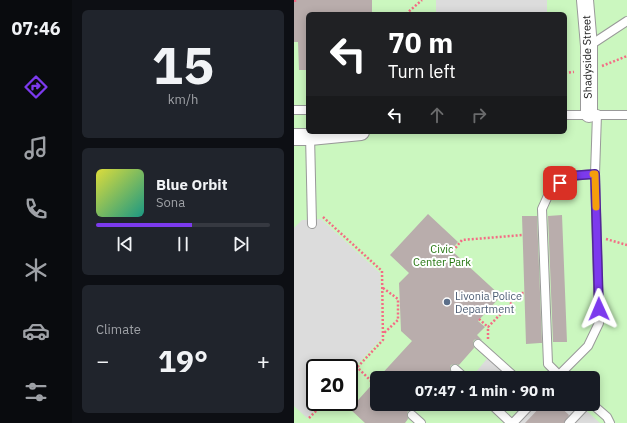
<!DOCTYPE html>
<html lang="en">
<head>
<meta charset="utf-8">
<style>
	body { margin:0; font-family:"IBM Plex Sans",sans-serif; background:#20242c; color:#f1f3f6; height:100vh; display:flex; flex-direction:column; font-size:15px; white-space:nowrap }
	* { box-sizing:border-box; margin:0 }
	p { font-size:13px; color:#9ea1a6 }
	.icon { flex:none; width:22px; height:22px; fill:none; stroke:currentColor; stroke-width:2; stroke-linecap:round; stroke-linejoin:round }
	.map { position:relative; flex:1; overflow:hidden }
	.details { display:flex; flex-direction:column; gap:10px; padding:10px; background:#0d0f14; width:222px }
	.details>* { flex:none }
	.hud { position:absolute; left:12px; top:12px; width:261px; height:122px; border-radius:6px; box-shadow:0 2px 10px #0003; background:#202124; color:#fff; overflow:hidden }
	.speed { position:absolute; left:12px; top:359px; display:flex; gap:8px; font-size:20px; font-weight:700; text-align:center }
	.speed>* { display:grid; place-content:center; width:52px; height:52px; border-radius:50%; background:#171b24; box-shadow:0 2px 10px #0003; line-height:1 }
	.speed .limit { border:2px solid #111; border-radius:6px; background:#fff; color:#111 }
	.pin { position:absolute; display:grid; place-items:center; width:34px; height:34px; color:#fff; margin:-17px; border-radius:8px; box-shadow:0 2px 6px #0006 }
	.me { position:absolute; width:44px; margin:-22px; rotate:359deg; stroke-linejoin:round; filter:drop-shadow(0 0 3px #0008) }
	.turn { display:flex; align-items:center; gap:14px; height:84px; padding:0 16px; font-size:18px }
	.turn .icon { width:52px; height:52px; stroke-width:2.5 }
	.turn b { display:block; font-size:28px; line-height:34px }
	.lanes { display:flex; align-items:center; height:38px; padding:0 16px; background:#0003; justify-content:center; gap:20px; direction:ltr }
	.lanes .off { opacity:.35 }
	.big { font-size:30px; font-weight:700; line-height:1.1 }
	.details .card { flex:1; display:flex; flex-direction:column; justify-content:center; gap:6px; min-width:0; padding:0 14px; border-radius:6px; background:#20242c }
	.details .dial { align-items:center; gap:0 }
	.dial b { font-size:52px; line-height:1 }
	.song { display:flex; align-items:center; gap:12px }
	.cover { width:48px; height:48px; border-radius:6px; background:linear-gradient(135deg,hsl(60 70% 55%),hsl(170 70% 35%)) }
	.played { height:4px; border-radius:2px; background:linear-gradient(90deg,#7c3aed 55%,#363941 55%) }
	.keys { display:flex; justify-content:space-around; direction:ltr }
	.heat { display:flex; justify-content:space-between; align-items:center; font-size:22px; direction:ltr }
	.trip { position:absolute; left:76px; top:371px; width:230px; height:40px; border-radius:6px; background:#171b24; box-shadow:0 2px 10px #0003; font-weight:700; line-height:40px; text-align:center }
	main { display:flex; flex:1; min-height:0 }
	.dock { display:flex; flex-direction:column; width:72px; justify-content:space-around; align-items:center; background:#090b0e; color:#9ea1a6 }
	.dock .icon { width:28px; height:28px }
	.dock .on { color:#7c3aed }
	.dock b { font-size:18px; color:#f1f3f6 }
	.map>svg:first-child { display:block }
	.park { fill:#cbf7bf; fill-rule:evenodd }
	.parking { fill:#dcdcdc }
	.building { fill:#b9adac }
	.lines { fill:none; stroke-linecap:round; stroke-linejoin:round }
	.service-casing { stroke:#999; stroke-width:10 }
	.minor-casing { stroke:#999; stroke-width:18 }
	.path { stroke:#f46c85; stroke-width:2.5; stroke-dasharray:2 2; stroke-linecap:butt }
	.service { stroke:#fff; stroke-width:8 }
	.minor { stroke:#fff; stroke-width:16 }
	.route-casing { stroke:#51269a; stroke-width:10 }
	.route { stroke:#7c3aed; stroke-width:7 }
	.slow { stroke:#f59e0b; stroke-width:7 }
	.service-dot { fill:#5c6f8a; stroke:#fff; stroke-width:1.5 }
	.labels { text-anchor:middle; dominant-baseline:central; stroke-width:4; stroke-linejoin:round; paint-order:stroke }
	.street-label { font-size:11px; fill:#1c1c1c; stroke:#fff }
	.park-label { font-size:11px; fill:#24750f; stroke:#fff }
	.service-label { font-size:11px; fill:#4e5e75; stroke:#fff; text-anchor:start }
</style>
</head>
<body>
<main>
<nav class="dock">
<b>07:46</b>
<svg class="icon on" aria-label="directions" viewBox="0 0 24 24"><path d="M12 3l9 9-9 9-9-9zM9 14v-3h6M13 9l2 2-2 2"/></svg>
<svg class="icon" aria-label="music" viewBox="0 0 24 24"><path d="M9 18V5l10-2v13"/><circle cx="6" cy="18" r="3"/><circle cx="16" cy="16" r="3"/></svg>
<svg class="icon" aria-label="phone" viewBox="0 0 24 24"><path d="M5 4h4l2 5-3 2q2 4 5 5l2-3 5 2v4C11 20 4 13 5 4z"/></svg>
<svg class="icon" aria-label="climate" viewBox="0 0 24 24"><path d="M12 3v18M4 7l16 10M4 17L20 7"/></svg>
<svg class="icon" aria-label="car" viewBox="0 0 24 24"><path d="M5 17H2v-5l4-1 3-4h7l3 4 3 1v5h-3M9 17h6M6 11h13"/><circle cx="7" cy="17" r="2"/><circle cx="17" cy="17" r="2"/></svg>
<svg class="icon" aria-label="filters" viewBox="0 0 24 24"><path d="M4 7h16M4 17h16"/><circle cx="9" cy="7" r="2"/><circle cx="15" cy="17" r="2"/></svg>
</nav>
<section class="details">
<div class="card dial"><b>15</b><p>km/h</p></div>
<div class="card">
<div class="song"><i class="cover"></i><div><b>Blue Orbit</b><p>Sona</p></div></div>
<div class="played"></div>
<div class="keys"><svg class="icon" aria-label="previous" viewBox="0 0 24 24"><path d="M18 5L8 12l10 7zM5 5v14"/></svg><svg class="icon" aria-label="pause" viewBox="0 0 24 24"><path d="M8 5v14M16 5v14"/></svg><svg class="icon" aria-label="next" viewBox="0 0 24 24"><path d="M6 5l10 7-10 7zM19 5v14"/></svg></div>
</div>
<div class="card"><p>Climate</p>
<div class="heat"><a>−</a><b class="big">19°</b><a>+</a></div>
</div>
</section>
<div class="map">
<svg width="333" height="423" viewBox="0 0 333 423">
	<rect width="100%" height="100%" fill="#ede6e2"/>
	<!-- park -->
	<path class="park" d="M 0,0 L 333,0 L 333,423 L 0,423 ZM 14,14 L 271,14 L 271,132 L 14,132 ZM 21,368 L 55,368 L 55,402 L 21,402 ZM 83,378 L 299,378 L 299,404 L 83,404 Z"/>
	<!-- parking -->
	<path class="parking" d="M 142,0 L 253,0 L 253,14 L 142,14 Z
		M 27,219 L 86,273 L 87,339 L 55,373 L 55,368 L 21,368 L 21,402 L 28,402 L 13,418 L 0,406 L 0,228 L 8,220 Z
		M 196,355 L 216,373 L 212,378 L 189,378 L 182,372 Z
		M 231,404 L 285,404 L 306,423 L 213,423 Z"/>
	<!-- building -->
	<path class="building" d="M 0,0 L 78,0 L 78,14 L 14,14 L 14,70 L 5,70 L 4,42 L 0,42 Z
		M 134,214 L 164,242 L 157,250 L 207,296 L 184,321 L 191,327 L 183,335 L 188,340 L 183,339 L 180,340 L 179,343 L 180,348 L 165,365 L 162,364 L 157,365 L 156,368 L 157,373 L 152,378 L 84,378 L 118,341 L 107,331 L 105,283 L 115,273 L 96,255 Z
		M 268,215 L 273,342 L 259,342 L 254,216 Z
		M 228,216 L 243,216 L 248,343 L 246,343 L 232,344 Z
		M 83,379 L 83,404 L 128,404 L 122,411 L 119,410 L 114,411 L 113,414 L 114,419 L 111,423 L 71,423 L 56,409 Z
		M 249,404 L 263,404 L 275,415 L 270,423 L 231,423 Z"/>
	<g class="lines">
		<!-- service casing -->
		<g class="service-casing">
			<path id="service" d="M 295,46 L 333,21
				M 0,110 L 14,110
				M 271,115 L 333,115
				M 16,135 L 18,224
				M 184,344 L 222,378
				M 161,369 L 171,378
				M 262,378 L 294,346 L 305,323 L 301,174 L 303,114
				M 268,378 L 254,364 L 248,209 L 257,189 L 275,176 L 301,174
				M 197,404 L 217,423
				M 298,404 L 313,417 L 316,423
				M 118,415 L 127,423
				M 219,423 L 237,404
				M 275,423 L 293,404"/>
		</g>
		<!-- minor casing -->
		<g class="minor-casing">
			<path id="minor" d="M 291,0 L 295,46 L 295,114
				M 0,137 L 16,137 L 67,132"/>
		</g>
		<!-- path -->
		<path class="path" d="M 1,0 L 1,4
			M 112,14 L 128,0
			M 308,66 L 333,56
			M 271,73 L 280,72
			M 29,217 L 88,271 L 89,340 L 55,376
			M 312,239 L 333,245
			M 159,251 L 168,240 L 229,235
			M 89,288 L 104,299 L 104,320 L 90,333
			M 185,319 L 194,327 L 227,293 L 231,293
			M 194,339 L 194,327
			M 62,366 L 79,383
			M 15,418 L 31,402"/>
		<!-- service -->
		<use href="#service" class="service"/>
		<!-- minor -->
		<use href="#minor" class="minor"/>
	</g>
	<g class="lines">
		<!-- route casing -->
		<g class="route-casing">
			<path id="route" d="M 266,183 L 275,176 L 301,174 L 305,309"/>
		</g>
		<!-- route -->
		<use href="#route" class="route"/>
		<!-- slow -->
		<path class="slow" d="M 299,174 L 301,174 L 302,207"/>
	</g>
	<!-- markers -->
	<circle class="service-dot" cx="153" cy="302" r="4"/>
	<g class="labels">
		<!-- street labels -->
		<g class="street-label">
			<text transform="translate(293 57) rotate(-91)">Shadyside Street</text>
		</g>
		<!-- park labels -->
		<g class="park-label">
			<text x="148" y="249">Civic<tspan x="148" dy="13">Center Park</tspan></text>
		</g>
		<!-- service labels -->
		<g class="service-label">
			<text x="161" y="296">Livonia Police<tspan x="161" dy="13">Department</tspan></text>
		</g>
	</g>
</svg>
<div class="speed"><div class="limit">20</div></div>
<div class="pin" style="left:266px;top:183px;background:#d93025"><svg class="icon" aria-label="arrive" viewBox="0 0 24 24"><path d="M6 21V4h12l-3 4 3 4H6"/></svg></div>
<svg class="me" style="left:305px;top:309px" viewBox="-20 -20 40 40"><path d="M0-17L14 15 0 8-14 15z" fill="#7c3aed" stroke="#fff" stroke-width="4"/></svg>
<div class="trip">07:47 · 1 min · 90 m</div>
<div class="hud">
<div class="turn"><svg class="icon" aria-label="left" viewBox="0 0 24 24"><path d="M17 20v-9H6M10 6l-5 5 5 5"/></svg><div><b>70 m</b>Turn left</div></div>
<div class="lanes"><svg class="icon" aria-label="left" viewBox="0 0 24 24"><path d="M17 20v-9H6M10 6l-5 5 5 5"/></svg><svg class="icon off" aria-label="ahead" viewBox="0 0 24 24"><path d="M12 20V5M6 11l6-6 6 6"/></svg><svg class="icon off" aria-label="right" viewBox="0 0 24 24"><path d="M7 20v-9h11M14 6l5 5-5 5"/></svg></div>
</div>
</div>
</main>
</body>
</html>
